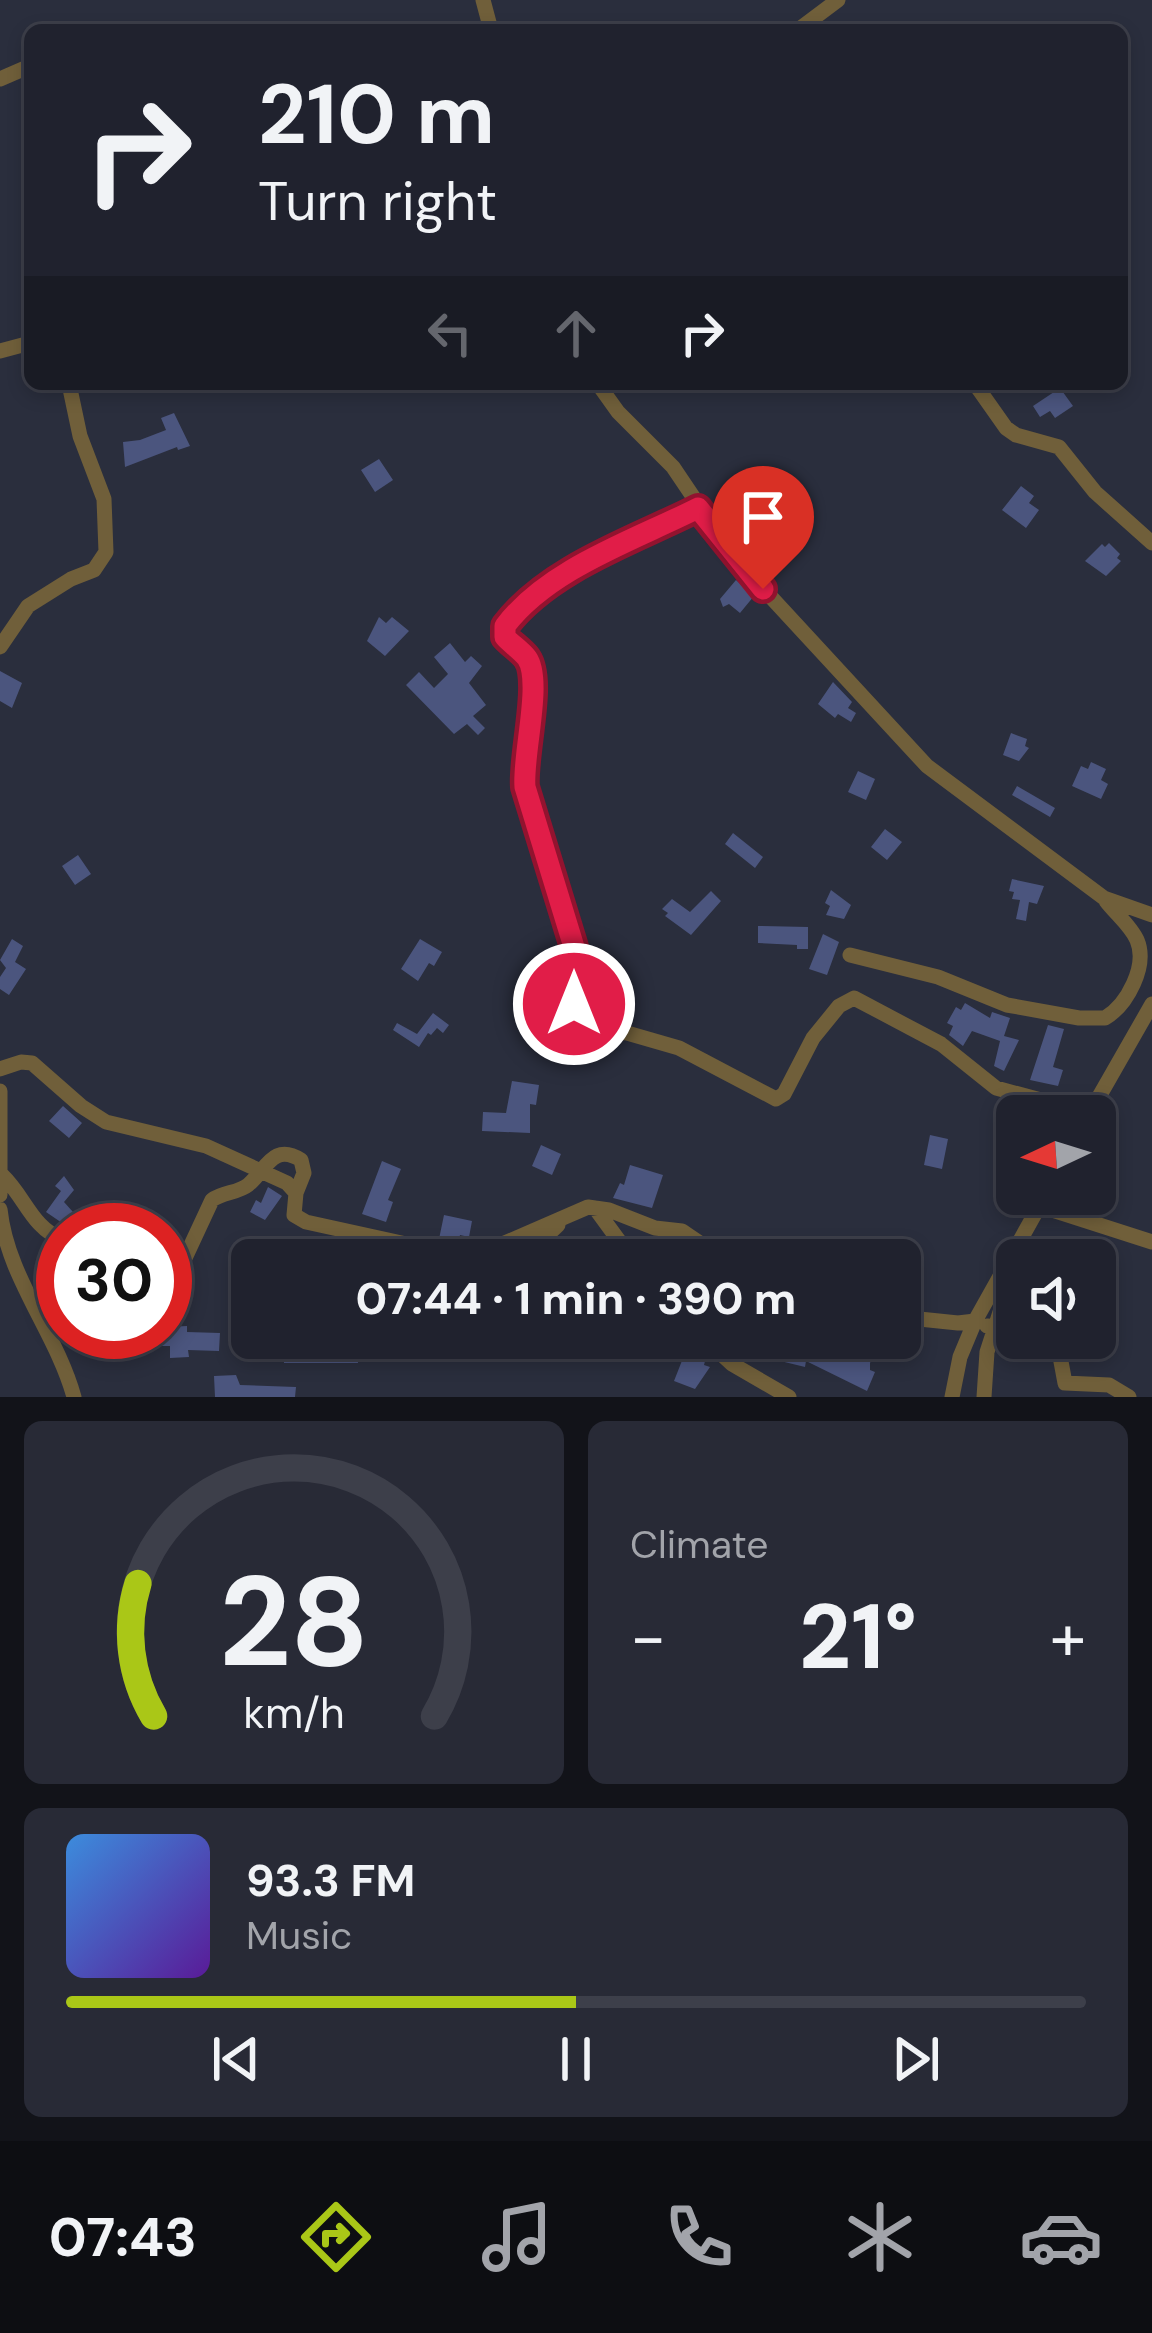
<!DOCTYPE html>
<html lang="en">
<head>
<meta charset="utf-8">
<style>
	body { margin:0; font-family:"DM Sans",sans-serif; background:#282a36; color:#f1f3f6; height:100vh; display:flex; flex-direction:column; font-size:45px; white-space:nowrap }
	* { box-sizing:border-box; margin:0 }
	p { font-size:39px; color:#a2a4aa }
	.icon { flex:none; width:66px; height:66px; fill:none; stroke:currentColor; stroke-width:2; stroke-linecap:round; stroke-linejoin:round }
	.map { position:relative; height:1397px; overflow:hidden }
	.panel { display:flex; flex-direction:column; gap:24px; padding:24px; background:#121319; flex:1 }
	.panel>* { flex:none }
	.hud { position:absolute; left:24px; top:24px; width:1104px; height:366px; border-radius:18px; box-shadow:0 6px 18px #0003,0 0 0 3px #3d3f4a; background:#20222e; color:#f1f3f6; overflow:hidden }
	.needle { width:78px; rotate:266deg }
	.fabs { position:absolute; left:996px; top:1095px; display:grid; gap:24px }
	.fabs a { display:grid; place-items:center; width:120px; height:120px; border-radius:18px; background:#20222e; box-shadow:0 6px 18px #0003,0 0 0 3px #3d3f4a; font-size:60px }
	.speed { position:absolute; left:36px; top:1203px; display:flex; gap:24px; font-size:60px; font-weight:700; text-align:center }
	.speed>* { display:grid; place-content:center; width:156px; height:156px; border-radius:50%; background:#20222e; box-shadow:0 6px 18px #0003,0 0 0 3px #3d3f4a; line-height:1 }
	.speed .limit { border:18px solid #d22; background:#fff; color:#111 }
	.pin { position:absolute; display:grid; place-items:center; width:102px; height:102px; color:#fff; margin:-123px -51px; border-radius:50% 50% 50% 0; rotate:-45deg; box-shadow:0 0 12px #0007 }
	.pin .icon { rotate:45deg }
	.me { position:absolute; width:132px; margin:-66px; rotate:0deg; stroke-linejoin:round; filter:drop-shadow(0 0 9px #0008) }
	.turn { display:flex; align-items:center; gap:42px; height:252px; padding:0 36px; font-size:54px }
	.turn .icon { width:156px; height:156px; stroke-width:2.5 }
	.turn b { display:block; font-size:84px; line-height:102px }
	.lanes { display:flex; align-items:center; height:114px; padding:0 36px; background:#0003; justify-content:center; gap:60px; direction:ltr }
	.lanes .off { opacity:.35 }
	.big { font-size:90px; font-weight:800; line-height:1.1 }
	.panel .card { flex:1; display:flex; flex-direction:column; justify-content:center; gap:18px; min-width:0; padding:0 42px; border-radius:18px; background:#282a36 }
	.panel .dial { align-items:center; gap:0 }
	.dial svg { height:312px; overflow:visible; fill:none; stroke:#3d3f4a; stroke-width:7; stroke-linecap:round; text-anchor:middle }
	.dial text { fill:#f1f3f6; stroke:none }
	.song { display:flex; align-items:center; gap:36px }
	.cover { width:144px; height:144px; border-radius:18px; background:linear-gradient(135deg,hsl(210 70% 55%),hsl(270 70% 35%)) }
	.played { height:12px; border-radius:6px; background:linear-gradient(90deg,#aac717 50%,#3d3f4a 50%) }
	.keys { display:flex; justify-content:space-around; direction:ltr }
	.heat { display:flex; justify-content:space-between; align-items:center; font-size:66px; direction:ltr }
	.panel .tiles { flex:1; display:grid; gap:24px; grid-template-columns:1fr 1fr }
	.card:last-child { grid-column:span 2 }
	.trip { position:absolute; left:231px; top:1239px; width:690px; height:120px; border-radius:18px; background:#20222e; box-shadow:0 6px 18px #0003,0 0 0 3px #3d3f4a; font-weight:800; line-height:120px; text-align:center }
	.menu { display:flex; height:192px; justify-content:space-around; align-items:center; background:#0d0e12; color:#a2a4aa }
	.menu .icon { width:84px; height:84px }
	.menu .selected { color:#aac717 }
	.menu b { font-size:54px; color:#f1f3f6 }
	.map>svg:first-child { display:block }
	.building { fill:#4b557e }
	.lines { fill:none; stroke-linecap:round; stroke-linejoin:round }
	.minor { stroke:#705f3a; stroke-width:15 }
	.route-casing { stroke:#92132f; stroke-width:30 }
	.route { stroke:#e11d48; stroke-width:21 }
</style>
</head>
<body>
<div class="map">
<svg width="1152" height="1397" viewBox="0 0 1152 1397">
	<rect width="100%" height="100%" fill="#2a2e3d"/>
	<!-- building -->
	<path class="building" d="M 1060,388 L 1073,406 L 1055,418 L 1050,411 L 1040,417 L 1033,406 Z
		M 174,413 L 190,446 L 178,450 L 177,447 L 125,467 L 123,442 L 140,440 L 166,430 L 161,418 Z
		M 379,459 L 393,480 L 375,492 L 361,470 Z
		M 1021,486 L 1034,496 L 1029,503 L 1039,510 L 1026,528 L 1002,510 Z
		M 761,513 L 775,530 L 756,544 L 743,525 Z
		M 1109,543 L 1120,554 L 1117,558 L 1121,561 L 1106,576 L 1085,561 L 1102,544 L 1105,547 Z
		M 736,580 L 754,596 L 740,613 L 729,604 L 723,607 L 720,599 Z
		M 379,617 L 386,623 L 392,617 L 409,631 L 385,656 L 367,641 Z
		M 450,643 L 465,662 L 471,656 L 482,666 L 469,683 L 486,705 L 473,716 L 485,728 L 478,735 L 467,724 L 454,734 L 406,685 L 419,672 L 434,688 L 448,674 L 434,657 Z
		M 0,671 L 22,683 L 12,708 L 0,701 Z
		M 833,682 L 852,702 L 848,708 L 856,713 L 851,722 L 838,714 L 835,718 L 818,704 Z
		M 1011,733 L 1027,739 L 1025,746 L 1029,748 L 1019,761 L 1003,755 Z
		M 1091,762 L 1106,769 L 1101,780 L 1108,784 L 1101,799 L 1072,786 L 1081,766 L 1088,769 Z
		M 858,771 L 875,779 L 866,800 L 848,792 Z
		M 1017,786 L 1055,808 L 1050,817 L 1012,795 Z
		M 885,829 L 902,842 L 887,860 L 871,847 Z
		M 733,833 L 763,857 L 755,868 L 725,844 Z
		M 78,855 L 91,874 L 75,885 L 62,866 Z
		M 1012,879 L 1044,886 L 1037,904 L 1029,902 L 1026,921 L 1016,919 L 1020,900 L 1012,899 L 1014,892 L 1009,891 Z
		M 831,890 L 851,905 L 844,919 L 826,915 L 830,906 L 825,903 Z
		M 711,891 L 721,901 L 691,935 L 665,916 L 668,913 L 662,909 L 672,899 L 690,912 Z
		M 758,926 L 808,927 L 808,949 L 797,949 L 797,945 L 758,943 Z
		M 823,934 L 839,942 L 827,975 L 809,969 Z
		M 12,939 L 23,946 L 15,962 L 26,969 L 9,995 L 0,989 L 0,977 L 6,968 L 0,960 Z
		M 420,939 L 442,952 L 434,966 L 429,963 L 418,981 L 401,969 Z
		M 965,1003 L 990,1018 L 992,1012 L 1010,1018 L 1004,1036 L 1019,1040 L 1004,1071 L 994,1066 L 1000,1041 L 972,1031 L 963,1046 L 949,1035 L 953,1026 L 947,1023 L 956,1007 L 961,1010 Z
		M 433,1013 L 449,1025 L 443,1033 L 437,1028 L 431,1035 L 428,1033 L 419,1047 L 393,1030 L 397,1023 L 417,1034 Z
		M 1048,1025 L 1064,1029 L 1053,1067 L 1063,1070 L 1058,1086 L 1030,1080 Z
		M 512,1081 L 539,1085 L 536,1105 L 530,1104 L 530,1133 L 482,1131 L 483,1112 L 506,1113 Z
		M 999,1103 L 1017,1108 L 1017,1133 L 998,1133 Z
		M 63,1106 L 82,1123 L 69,1138 L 49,1121 Z
		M 930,1135 L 948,1139 L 942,1169 L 924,1165 Z
		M 541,1145 L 561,1154 L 552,1175 L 532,1166 Z
		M 382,1161 L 401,1169 L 388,1200 L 393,1202 L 386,1222 L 362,1214 Z
		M 630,1165 L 663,1175 L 652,1208 L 613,1198 L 620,1183 L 624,1185 Z
		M 64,1176 L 74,1190 L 64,1202 L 73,1212 L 65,1225 L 46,1212 L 61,1191 L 55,1186 Z
		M 268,1187 L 282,1196 L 265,1220 L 250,1212 L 256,1200 L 261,1203 Z
		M 444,1215 L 472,1221 L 469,1237 L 460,1235 L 458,1243 L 439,1239 Z
		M 187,1326 L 187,1332 L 220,1333 L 219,1351 L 188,1350 L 189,1357 L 170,1358 L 170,1346 L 162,1346 L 162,1332 L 165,1327 Z
		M 297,1338 L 335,1338 L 335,1348 L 357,1350 L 358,1363 L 284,1363 L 284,1349 L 298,1349 Z
		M 747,1338 L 767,1338 L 819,1350 L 825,1338 L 882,1338 L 870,1363 L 870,1370 L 875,1372 L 867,1391 L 806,1361 L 805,1367 L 744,1352 Z
		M 685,1353 L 705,1361 L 704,1365 L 710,1367 L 695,1389 L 674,1381 Z
		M 236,1375 L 240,1385 L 296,1387 L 295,1397 L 215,1397 L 214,1376 Z"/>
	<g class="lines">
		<!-- minor -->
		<path class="minor" d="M 483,0 L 491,30
			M 798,30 L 838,0
			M 0,79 L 30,66
			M 0,351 L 30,343
			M 598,384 L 618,412 L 673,467 L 733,556 L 927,766 L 1104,898 L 1152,915
			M 975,384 L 1006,428 L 1016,435 L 1059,447 L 1095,492 L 1152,543
			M 698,508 C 634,541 551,568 505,626 L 505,637 C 511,644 521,650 527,658 C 542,681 522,756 525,787 L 574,947 L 573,1022 L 581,1028 L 627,1033 L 679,1048 L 776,1099 L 784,1094 L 813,1038 L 839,1006 L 854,998 L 941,1044 L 996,1088 L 1089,1113
			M 0,647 L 28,606 L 71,579 L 94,570 L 106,552 L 104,499 L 80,436 L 69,384
			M 850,955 L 938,977 L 1007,1005 L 1079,1018 L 1105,1018 C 1127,1005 1148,966 1137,940 C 1131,926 1115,913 1106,901
			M 0,1069 L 21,1062 L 32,1063 L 81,1106 L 106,1122 L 206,1146 L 287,1183 L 296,1193 L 294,1215 L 306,1222 L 470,1258 L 588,1207 L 609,1210 L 655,1228 L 682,1231 L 707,1248 L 742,1260
			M 0,1091 L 0,1195
			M 1088,1116 L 1152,1004
			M 2,1175 C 26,1198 31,1227 63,1240
			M 1040,1206 L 1152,1242
			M 595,1208 L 633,1260
			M 0,1209 C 7,1277 56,1332 74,1397
			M 521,1260 L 558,1225
			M 165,1283 L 185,1258 L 212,1200 C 223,1192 238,1193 248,1185 C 266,1170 273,1142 301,1160 L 304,1173 L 296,1193
			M 900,1317 L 958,1323 L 975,1321 L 1046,1194
			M 987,1326 L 1017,1328
			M 704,1338 L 732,1364 L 789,1397
			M 1050,1338 L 1059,1351 L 1065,1383 L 1109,1385 L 1129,1397
			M 952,1397 L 960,1357 L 975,1321
			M 984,1397 L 987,1352 L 1013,1272"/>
	</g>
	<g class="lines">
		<!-- route casing -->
		<g class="route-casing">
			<path id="route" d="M 574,1004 L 574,947 L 525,787 C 522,756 543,681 527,658 C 521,650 511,644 505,637 L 505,626 C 549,568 635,540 698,508 L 763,589"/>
		</g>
		<!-- route -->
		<use href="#route" class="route"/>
	</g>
</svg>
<div class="fabs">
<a><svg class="needle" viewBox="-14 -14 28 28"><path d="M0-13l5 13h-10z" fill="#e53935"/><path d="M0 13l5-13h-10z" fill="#a2a4aa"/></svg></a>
<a><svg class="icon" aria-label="sound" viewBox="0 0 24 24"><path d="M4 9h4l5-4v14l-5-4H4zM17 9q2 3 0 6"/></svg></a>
</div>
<div class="speed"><div class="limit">30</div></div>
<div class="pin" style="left:763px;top:589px;background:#d93025"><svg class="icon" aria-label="arrive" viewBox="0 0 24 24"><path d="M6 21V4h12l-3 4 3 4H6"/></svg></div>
<svg class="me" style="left:574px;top:1004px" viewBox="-20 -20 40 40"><circle r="17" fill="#e11d48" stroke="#fff" stroke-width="3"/><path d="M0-11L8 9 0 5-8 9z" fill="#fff"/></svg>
<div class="trip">07:44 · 1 min · 390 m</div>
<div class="hud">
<div class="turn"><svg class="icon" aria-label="right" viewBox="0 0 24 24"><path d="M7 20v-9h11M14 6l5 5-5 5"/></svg><div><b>210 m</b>Turn right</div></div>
<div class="lanes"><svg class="icon off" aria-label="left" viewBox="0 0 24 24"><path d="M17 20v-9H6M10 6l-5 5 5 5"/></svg><svg class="icon off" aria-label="ahead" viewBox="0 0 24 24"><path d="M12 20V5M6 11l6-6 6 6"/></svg><svg class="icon" aria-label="right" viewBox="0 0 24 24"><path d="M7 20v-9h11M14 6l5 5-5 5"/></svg></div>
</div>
</div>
<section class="panel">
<div class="tiles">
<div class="card dial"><svg viewBox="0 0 100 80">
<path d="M14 69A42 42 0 1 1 86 69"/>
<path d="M14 69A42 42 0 0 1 10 35" stroke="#aac717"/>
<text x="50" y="56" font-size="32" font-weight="700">28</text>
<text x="50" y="72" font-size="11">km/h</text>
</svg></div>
<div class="card"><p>Climate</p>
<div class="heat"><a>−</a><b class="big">21°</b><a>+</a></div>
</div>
<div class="card">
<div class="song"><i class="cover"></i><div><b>93.3 FM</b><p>Music</p></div></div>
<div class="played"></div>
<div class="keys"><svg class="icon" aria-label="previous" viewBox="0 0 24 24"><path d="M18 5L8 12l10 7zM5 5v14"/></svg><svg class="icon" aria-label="pause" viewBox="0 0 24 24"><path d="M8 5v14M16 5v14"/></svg><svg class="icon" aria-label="next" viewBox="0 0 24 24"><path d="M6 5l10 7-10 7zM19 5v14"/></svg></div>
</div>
</div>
</section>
<nav class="menu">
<b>07:43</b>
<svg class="icon selected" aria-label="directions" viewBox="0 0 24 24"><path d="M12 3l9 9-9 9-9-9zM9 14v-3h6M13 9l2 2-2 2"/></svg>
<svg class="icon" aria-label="music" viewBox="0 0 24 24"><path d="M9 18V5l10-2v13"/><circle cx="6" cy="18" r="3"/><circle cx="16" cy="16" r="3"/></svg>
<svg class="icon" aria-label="phone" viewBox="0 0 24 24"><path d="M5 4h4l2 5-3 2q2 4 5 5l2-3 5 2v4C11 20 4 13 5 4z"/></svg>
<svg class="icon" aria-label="climate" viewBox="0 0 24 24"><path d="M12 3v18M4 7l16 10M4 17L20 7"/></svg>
<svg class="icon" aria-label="car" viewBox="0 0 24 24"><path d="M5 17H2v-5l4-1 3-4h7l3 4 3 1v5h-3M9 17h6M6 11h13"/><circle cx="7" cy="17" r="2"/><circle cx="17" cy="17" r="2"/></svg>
</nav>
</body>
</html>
